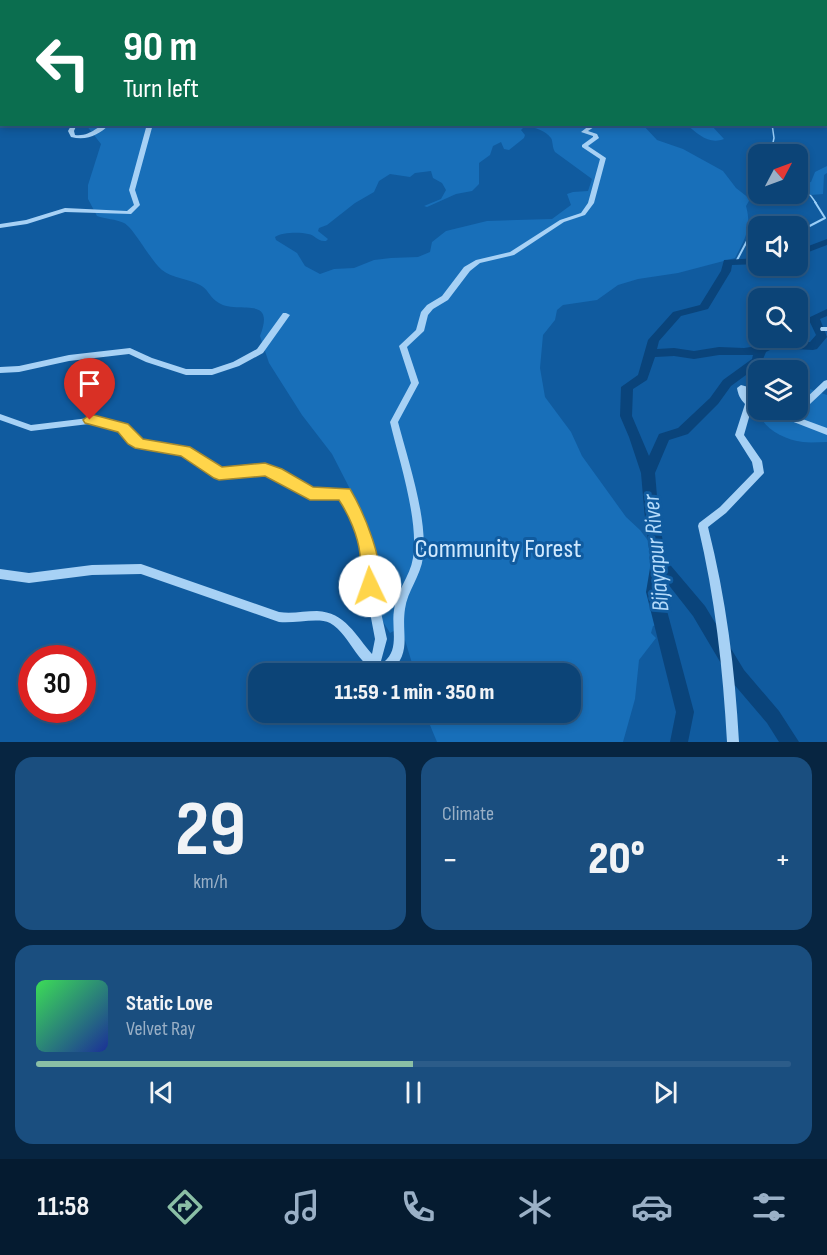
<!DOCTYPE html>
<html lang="en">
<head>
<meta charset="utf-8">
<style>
	body { margin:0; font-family:"Sofia Sans Condensed",sans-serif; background:#1a4e7f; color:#f1f3f6; height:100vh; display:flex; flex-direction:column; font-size:22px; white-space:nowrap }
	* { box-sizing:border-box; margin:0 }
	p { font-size:20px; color:#9ab0c6 }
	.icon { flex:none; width:33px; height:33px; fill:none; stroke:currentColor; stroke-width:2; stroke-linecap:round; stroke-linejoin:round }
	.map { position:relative; height:742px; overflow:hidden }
	.panel { display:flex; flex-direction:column; gap:15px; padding:15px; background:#072541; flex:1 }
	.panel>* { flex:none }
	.guide { position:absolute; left:0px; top:0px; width:828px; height:126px; box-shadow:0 3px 9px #0003,0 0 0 2px #2c5c89; background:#0b6e4f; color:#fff; overflow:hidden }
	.needle { width:39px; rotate:49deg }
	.controls { position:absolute; left:748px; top:144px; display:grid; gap:12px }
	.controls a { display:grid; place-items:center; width:60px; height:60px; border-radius:12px; background:#0c4477; box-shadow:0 3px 9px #0003,0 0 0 2px #2c5c89; font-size:30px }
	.speed { position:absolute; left:18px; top:645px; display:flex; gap:12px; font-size:30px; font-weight:700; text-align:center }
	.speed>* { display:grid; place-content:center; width:78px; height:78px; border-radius:50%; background:#0c4477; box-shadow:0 3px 9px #0003,0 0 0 2px #2c5c89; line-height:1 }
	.speed .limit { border:9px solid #d22; background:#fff; color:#111 }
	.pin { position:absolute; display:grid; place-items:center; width:51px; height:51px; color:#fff; margin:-62px -26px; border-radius:50% 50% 50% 0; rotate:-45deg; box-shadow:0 0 6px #0007 }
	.pin .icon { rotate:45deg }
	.me { position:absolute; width:66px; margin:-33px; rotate:357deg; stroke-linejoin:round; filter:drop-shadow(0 0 4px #0008) }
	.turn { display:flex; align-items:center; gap:21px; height:126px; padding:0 24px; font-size:27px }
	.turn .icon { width:78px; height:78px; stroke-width:2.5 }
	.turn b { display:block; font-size:42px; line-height:51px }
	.big { font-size:45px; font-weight:800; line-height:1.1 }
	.panel .card { flex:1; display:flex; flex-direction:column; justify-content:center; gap:9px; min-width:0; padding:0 21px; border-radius:18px; background:#1a4e7f }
	.panel .dial { align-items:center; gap:0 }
	.dial b { font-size:78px; line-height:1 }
	.song { display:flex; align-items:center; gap:18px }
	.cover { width:72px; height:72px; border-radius:9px; background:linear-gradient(135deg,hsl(130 70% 55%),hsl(230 70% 35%)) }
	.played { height:6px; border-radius:3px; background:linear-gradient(90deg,#8abfa5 50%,#2c5c89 50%) }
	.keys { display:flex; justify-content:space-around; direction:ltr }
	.heat { display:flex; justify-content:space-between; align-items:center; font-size:33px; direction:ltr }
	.panel .tiles { flex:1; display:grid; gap:15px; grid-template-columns:1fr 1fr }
	.card:last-child { grid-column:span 2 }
	.trip { position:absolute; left:248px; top:663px; width:333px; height:60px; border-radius:18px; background:#0c4477; box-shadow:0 3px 9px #0003,0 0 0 2px #2c5c89; font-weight:800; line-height:60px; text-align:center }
	.tab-bar { display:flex; height:96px; justify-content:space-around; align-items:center; background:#051b30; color:#9ab0c6 }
	.tab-bar .icon { width:42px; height:42px }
	.tab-bar .on { color:#8abfa5 }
	.tab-bar b { font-size:27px; color:#f1f3f6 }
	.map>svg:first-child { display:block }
	.green { fill:#186fb9; fill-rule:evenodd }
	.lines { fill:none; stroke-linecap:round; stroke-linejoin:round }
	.stream-far1 { stroke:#99cef8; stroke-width:1.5 }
	.stream { stroke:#99cef8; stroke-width:2 }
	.river { fill:#0a447b; fill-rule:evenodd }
	.minor { fill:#a7d1f5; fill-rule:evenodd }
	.route { fill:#ffd54a; stroke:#a68a30; stroke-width:1.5 }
	.labels { text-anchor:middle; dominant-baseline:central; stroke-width:6; stroke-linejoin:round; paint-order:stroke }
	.water-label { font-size:24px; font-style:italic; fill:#b4dbfb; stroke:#105b9f }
	.near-park-label { font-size:27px; fill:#d0e9fe; stroke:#105b9f }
</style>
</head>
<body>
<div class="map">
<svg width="827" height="742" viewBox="0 0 827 742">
	<rect width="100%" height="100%" fill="#105b9f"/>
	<!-- green -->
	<path class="green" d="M 111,0 L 827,0 L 827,114 L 826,2 Z
		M 86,125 L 643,125 L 657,140 L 683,149 L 723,171 L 736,188 L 750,199 L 746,206 C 752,227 745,239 735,258 L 678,273 L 638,279 L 618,285 L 597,300 L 563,305 L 557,310 L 555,320 L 543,335 L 540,368 L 545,397 L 571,432 L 582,456 L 626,517 L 640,530 L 661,558 L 668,576 L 663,599 L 666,622 L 653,626 L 651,633 L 656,638 L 639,660 L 635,699 L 623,742 L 437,742 L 425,713 L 570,712 L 570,674 L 415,673 L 401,627 L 390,633 L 382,620 L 373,572 L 374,558 L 351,491 L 332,454 L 302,415 L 269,363 L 260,336 C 277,292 235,317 216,301 C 210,297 207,288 200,285 C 189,279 172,278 162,270 C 150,260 134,228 124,223 C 116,219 105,219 97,216 L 88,199 L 88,185 L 101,144 ZM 524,127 C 533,126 544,130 551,138 C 553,141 552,147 555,152 L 592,179 L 588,191 L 573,192 L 567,194 L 571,205 L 552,219 L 487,221 L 446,231 L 432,242 L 430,252 L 418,257 L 391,258 L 374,260 L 354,268 L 334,269 L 320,274 L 305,266 L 297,253 L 276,240 L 275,237 C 282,232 300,232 308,234 C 316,235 317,242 326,241 L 328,239 L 318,231 L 319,228 L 327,225 L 355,203 L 374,192 L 379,181 L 390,174 L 410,177 L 415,173 L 431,171 L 433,178 L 442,183 L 446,190 L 441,199 L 424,206 L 427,207 L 456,194 L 472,191 L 479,184 L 479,163 L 490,155 L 493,146 L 501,142 L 504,149 L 509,150 L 524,138 L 525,135 L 521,130 Z
		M 687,125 L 711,125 L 724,139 C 709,145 698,134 687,125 Z
		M 827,166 L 827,173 L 824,175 L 823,194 L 811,195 L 801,187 L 801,184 L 811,182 L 815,172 Z
		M 798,385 L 827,395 L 827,442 C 819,442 811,443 803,442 C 775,439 747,417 759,388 L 759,410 L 798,410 Z"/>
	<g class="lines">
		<!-- stream-far1 -->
		<path class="stream-far1" d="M 772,124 L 774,138 L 771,152 L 773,154
			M 798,186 L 811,196 L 816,203"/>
		<!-- stream -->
		<path class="stream" d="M 798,232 L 825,218 L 815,202
			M 737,260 L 747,241 L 759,240"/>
		<!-- river -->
		<path class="river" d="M 827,239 L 827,245 L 798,256 L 798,250 Z
			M 759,258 L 759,264 L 732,265 L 731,271 L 708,309 L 681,316 L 659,341 L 657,349 L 674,348 L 694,351 L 719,347 L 744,348 L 758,346 L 772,340 L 810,342 L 816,335 L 808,318 L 827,309 L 827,316 L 820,319 L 827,337 L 817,349 L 813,350 L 774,348 L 766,352 L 761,364 L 731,386 L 718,404 L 688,434 L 669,440 L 655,473 L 659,519 L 666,560 L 705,606 L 744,670 L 779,711 L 799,742 L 779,742 L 767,723 L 732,682 L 693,616 L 664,579 L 662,592 L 694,712 L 688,742 L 670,742 L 676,712 L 646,592 L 651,562 L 645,519 L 641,473 L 629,437 L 620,416 L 621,387 L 638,375 L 648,340 L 673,312 L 700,305 L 721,271 L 724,260 ZM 719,355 L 753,355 L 752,359 L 723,380 L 710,398 L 678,428 L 659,434 L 649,456 L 632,416 L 633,389 L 647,380 L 655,357 L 674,356 L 694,359 Z"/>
		<!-- minor -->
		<path class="minor" d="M 196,0 L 201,0 L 199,2 L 194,2 Z
			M 217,0 L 222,0 L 220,2 L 215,2 Z
			M 826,116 L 827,116 L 827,120 L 826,120 Z
			M 72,124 L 77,124 L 74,131 L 75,135 C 92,137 97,124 110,124 C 99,135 87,141 71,137 L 68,131 Z
			M 147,124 L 153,124 L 135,190 L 140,205 L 131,214 L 65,212 L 27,224 L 0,228 L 0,224 L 26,220 L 65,208 L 127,211 L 134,205 L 129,190 Z
			M 602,124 L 594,127 L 588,131 L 597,134 L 599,138 L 588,146 L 606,158 L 594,203 L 585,215 L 564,222 L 514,255 L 480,263 L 470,271 L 448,300 L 433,309 L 428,315 L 424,331 L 407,347 L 419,383 L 398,422 C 408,460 428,519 423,557 C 421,576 407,591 405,609 C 401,635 413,653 389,673 C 360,676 352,635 330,623 C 318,617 294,624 279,622 L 141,574 L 92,575 L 29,583 L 0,579 L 0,569 L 29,573 L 92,565 L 141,564 L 279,612 C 292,614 304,611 317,611 C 345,612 356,636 372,654 L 375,639 L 365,586 L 365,560 L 352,518 L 344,499 L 342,498 L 310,497 L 274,476 L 265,474 L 219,478 L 216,477 L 188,455 L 179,452 L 137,446 L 130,442 L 120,430 L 97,423 L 31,431 L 0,420 L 0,414 L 31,425 L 97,417 L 126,426 L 136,438 L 142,441 L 179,446 L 194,451 L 221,470 L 265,466 L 280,470 L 312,489 L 344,490 L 351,494 L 362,518 L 375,560 L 375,586 L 387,639 L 381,661 L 384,662 C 400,649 391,628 394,610 C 396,591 410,577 413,558 C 419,520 399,460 390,422 L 411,383 L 399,346 L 416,330 L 421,312 L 427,305 L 442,296 L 464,267 L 476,260 L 510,252 L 560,220 L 581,213 L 588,203 L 600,159 L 582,147 L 582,145 L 593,137 L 593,136 L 581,132 L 590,125 Z
			M 283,313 L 286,313 L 290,315 L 263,353 L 239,366 L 212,375 L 186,375 L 146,362 L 129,354 L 69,361 L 19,372 L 0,373 L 0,367 L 19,366 L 69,355 L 130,348 L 152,358 L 186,369 L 212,369 L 233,362 L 257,349 Z
			M 821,327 L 827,327 L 827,331 L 821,331 L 820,329 Z
			M 827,380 L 827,388 L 810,404 L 798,408 L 798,402 L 804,400 L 824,381 Z
			M 741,385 L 759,390 L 759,396 L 746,392 L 750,398 L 759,403 L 759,409 L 752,407 L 744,435 L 762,461 L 764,473 L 726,513 L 708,527 C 726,598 735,669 739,742 L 727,742 C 723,669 715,597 698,526 L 699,523 L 720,507 L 754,472 L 752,462 L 735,435 L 745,404 C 740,399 738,394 737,388 Z
			M 767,410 L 778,410 L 827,428 L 827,435 L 768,412 Z"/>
	</g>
	<!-- route -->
	<path class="route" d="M 90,414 L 128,424 L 143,439 L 190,447 L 222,467 L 265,463 L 282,469 L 313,487 L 350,489 C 363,511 388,567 377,591 L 370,594 L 364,591 C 359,580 361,566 360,554 C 358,536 349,515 339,500 L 310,500 L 265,476 L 219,480 L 214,478 L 181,456 L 135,448 L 128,444 L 118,432 L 85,423 L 83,420 Z"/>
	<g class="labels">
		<!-- water labels -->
		<g class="water-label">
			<text transform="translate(656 553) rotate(-95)">Bijayapur River</text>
		</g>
		<!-- near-park labels -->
		<g class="near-park-label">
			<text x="498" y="549">Community Forest</text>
		</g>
	</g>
</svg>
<div class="controls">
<a><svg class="needle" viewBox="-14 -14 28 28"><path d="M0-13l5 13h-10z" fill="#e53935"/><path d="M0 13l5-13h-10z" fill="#9ab0c6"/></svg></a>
<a><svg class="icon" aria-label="sound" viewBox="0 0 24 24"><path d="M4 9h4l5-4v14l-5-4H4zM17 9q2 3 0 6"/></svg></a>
<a><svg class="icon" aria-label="search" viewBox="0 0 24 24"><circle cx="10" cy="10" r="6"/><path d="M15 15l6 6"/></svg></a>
<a><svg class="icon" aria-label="layers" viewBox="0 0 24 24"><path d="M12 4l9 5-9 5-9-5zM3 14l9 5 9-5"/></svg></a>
</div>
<div class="speed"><div class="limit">30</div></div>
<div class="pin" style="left:90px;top:420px;background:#d93025"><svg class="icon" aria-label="arrive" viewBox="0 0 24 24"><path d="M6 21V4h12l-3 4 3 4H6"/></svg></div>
<svg class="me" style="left:370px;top:586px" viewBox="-20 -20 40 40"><circle r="19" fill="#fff"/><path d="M0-13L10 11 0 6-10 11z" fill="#ffd54a"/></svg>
<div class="trip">11:59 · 1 min · 350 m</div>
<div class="guide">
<div class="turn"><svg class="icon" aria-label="left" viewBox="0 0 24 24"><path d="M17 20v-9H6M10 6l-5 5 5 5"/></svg><div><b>90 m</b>Turn left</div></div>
</div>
</div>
<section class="panel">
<div class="tiles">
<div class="card dial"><b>29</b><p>km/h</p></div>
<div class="card"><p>Climate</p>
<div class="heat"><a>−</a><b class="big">20°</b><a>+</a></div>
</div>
<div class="card">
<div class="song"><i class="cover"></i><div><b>Static Love</b><p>Velvet Ray</p></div></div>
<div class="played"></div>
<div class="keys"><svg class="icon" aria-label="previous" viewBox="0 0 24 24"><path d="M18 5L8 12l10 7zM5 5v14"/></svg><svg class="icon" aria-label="pause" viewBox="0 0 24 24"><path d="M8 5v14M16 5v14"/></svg><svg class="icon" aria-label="next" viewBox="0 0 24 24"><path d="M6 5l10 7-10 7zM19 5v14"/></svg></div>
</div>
</div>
</section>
<nav class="tab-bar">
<b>11:58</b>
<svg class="icon on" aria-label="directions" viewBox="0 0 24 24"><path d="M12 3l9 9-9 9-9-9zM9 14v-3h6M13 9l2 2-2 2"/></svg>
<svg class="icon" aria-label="music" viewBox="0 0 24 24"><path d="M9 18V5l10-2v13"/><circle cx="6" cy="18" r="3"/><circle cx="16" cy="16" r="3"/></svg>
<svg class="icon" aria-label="phone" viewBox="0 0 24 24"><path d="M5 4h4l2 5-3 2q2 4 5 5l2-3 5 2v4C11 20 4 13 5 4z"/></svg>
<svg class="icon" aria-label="climate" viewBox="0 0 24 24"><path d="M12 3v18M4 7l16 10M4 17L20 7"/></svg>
<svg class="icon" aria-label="car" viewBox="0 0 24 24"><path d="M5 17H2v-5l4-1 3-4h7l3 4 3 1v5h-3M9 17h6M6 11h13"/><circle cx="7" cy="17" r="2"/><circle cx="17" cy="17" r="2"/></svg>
<svg class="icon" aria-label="filters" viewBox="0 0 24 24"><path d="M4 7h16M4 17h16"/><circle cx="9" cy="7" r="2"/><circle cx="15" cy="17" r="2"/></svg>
</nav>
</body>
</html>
